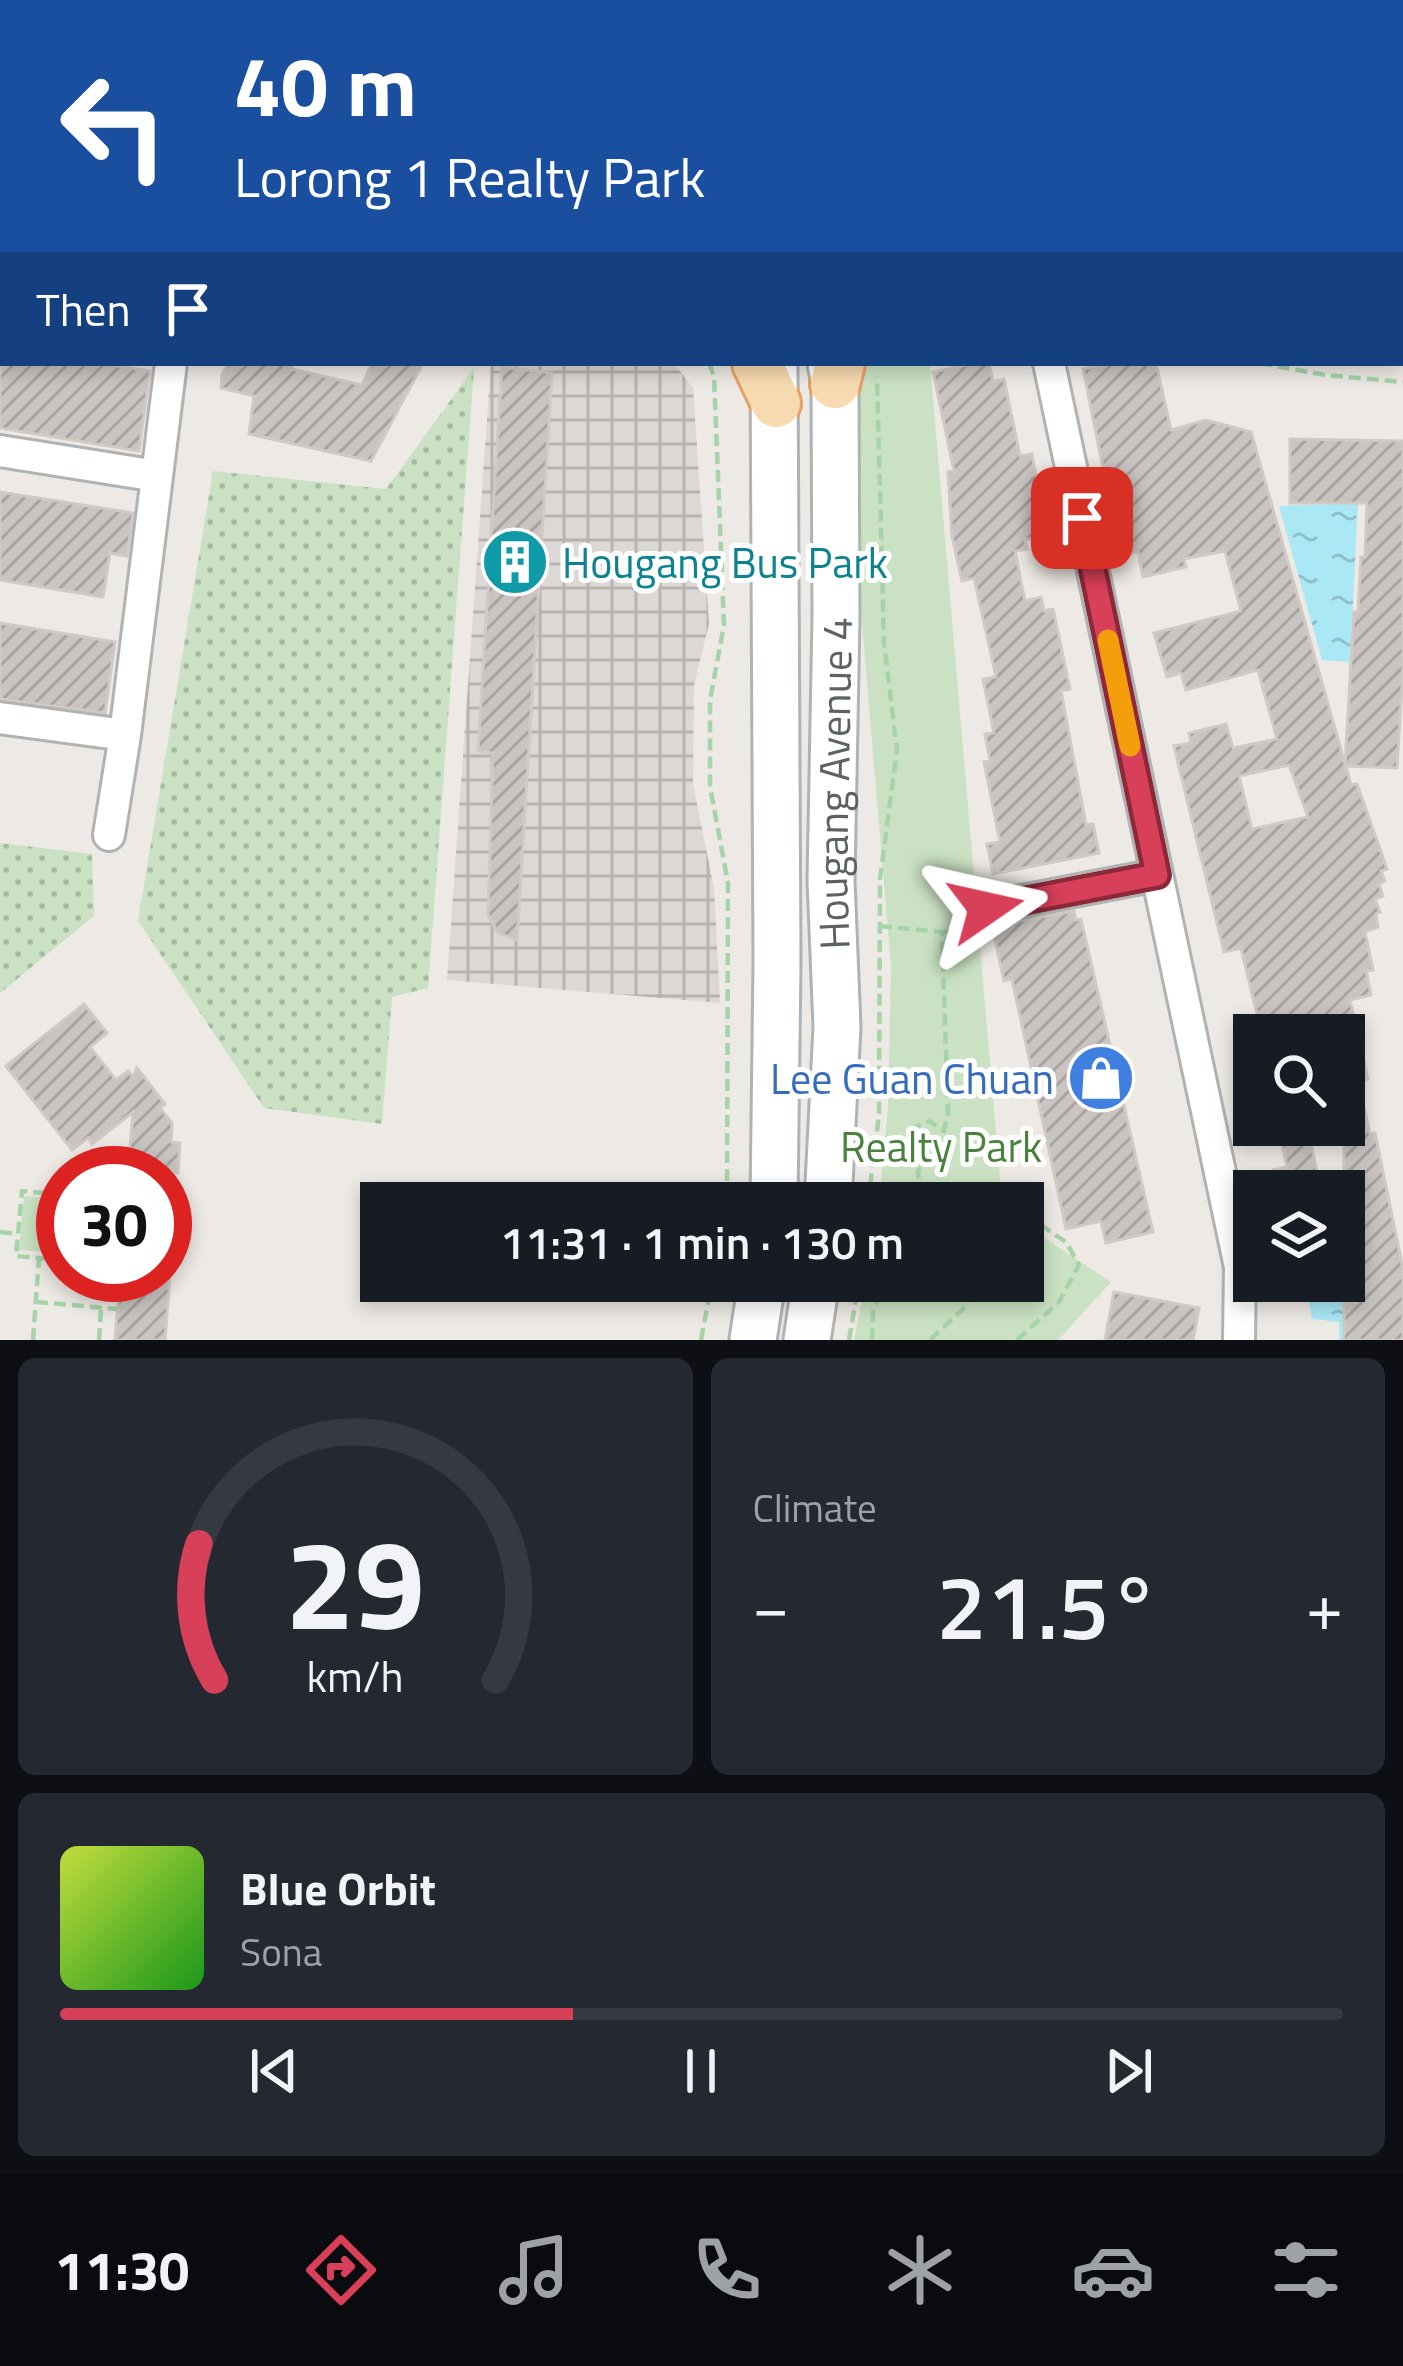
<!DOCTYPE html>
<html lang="en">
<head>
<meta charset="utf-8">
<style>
	body { margin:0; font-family:"Titillium Web",sans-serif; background:#242831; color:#f1f3f6; height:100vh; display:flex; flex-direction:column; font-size:45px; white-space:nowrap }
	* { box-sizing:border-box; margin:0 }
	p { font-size:39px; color:#9ea1a6 }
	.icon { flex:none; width:66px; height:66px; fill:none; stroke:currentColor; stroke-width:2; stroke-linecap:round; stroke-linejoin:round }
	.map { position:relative; height:1340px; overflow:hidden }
	.drawer { display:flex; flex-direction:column; gap:18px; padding:18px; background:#0d0f14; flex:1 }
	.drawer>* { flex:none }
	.top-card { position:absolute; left:0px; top:0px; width:1404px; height:366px; box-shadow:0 6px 18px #0003; background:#1a4fa0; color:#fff; overflow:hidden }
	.fabs { position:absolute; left:1233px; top:1014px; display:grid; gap:24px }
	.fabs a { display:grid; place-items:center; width:132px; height:132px; border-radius:0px; background:#171b24; box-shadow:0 6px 18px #0003; font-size:60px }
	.speed { position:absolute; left:36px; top:1146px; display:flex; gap:24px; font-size:60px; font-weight:700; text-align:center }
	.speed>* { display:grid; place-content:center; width:156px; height:156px; border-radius:50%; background:#171b24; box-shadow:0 6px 18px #0003; line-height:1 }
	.speed .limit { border:18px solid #d22; background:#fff; color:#111 }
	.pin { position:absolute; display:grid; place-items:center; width:102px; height:102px; color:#fff; margin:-51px; border-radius:24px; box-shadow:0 6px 18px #0006 }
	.me { position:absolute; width:132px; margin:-66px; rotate:79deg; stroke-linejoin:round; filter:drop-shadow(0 0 9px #0008) }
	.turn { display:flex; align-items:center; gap:42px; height:252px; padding:0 36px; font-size:54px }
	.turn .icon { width:156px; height:156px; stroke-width:2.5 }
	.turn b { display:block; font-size:84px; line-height:102px }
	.then { display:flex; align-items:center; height:114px; padding:0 36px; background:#0003; gap:24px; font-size:45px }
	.big { font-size:90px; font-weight:600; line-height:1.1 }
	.drawer .tile { flex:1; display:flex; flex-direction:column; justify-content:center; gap:18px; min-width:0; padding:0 42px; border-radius:18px; background:#242831 }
	.drawer .dial { align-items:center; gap:0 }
	.dial svg { height:312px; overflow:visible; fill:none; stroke:#363941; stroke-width:7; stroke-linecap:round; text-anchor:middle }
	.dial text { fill:#f1f3f6; stroke:none }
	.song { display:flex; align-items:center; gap:36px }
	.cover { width:144px; height:144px; border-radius:18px; background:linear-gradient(135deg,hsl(70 70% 55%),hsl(120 70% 35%)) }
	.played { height:12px; border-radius:6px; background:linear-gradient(90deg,#d83f58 40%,#363941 40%) }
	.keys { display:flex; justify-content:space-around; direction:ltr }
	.heat { display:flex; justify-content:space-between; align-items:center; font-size:66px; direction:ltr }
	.drawer .tiles { flex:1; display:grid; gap:18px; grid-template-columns:1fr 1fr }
	.tile:last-child { grid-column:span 2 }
	.trip { position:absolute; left:360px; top:1182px; width:684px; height:120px; border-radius:0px; background:#171b24; box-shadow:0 6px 18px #0003; font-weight:600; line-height:120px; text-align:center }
	.dock { display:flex; height:192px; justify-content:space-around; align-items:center; background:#090b0e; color:#9ea1a6 }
	.dock .icon { width:84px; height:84px }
	.dock .active { color:#d83f58 }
	.dock b { font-size:54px; color:#f1f3f6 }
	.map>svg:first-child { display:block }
	.industrial { fill:url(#industrial-grid) }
	.grass { fill:url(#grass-dots) }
	.green { fill:#cae2c3 }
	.water { fill:url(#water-ripples) }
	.building { fill:url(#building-hatch); stroke:#d1c9c3; stroke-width:3; fill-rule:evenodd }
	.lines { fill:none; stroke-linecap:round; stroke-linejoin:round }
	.street-casing { stroke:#afb3b5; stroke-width:36 }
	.secondary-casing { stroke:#aeb3b6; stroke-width:51 }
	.primary-casing { stroke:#e3a367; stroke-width:54 }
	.highway-casing { stroke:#db6e16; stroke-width:63 }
	.path { stroke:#a7d3a8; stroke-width:4.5; stroke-dasharray:12 6; stroke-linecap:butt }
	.street { stroke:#fff; stroke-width:30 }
	.secondary { stroke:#fff; stroke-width:45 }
	.primary { stroke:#f7daaf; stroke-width:48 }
	.highway { stroke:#f2c596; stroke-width:57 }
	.route-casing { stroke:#8c2939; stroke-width:30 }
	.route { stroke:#d83f58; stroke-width:21 }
	.slow { stroke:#f59e0b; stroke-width:21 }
	.labels { text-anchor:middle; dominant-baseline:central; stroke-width:10; stroke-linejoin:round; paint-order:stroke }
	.culture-label { font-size:42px; fill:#0d838f; stroke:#fff; text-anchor:start }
	.street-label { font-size:42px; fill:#5c6163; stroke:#fff }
	.shop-label { font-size:42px; fill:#366cbe; stroke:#fff; text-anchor:end }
	.park-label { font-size:42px; fill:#4a813d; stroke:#fff }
</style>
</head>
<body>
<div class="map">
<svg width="1403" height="1340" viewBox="0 0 1403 1340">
	<defs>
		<pattern id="industrial-grid" width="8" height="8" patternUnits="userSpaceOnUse" patternTransform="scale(3)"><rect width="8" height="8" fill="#dcd8d6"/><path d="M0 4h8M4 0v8" fill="none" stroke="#b6b3b1"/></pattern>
		<pattern id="grass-dots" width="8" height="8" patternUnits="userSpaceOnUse" patternTransform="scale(3)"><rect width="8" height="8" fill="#cae2c3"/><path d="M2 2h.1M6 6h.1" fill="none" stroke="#a7bba2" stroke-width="1.8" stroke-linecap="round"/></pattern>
		<pattern id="water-ripples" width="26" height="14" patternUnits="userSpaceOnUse" patternTransform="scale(3)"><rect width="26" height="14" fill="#abe8f6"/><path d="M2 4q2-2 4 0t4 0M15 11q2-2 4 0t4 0" fill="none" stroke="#8ebfcb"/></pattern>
		<pattern id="building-hatch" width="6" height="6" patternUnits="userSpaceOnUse" patternTransform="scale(3)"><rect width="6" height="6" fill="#c9c4c1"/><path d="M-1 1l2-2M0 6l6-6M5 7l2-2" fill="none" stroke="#a6a3a0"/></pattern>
	</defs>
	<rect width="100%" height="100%" fill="#ede9e4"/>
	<!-- industrial -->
	<path class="industrial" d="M 491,363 L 674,363 L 693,388 L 709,624 L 694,685 L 693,784 L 714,888 L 720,1003 L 447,980 Z"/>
	<!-- grass -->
	<path class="grass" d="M 474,368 L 428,988 L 392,997 L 382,1124 L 264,1108 L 138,921 L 213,471 L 386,489 Z
		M 0,843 L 92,854 L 94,916 L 0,993 Z"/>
	<!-- green -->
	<path class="green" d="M 853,363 L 930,363 L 1002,1203 L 879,1203 L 888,1107 L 891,966 L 858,576 Z
		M 24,1196 L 63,1199 L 60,1253 L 19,1250 Z
		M 1023,1224 L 1111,1282 L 1058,1340 L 854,1340 L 866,1281 L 1023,1281 Z"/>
	<!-- water -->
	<path class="water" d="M 1358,503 L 1350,662 L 1322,660 L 1279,506 Z
		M 1305,1281 L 1340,1281 L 1353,1340 L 1339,1340 L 1339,1322 L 1312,1319 Z"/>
	<!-- building -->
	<path class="building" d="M 0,363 L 99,363 L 150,371 L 139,451 L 0,428 Z
		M 229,363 L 293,363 L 292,369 L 362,385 L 372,363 L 423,363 L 371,461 L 249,434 L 254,396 L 221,388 L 222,374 Z
		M 977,363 L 989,363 L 993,381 L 1004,379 L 1020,456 L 1032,454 L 1040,499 L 1036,500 L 1044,536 L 1025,540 L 1027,549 L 1015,551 L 1025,601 L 1041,597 L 1044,611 L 1053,609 L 1070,689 L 1061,691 L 1086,825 L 1093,824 L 1099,853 L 993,874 L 987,844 L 1000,842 L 984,762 L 990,761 L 985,734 L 994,733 L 983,679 L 996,677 L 974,578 L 962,581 L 952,536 L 948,472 L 954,471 L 933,372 Z
		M 1112,363 L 1156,363 L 1171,430 L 1206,420 L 1251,432 L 1345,764 L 1354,612 L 1358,612 L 1361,557 L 1365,557 L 1367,503 L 1290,503 L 1290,439 L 1403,441 L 1403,670 L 1397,768 L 1346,766 L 1351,785 L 1357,784 L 1387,869 L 1381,871 L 1385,881 L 1379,884 L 1383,896 L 1375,899 L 1380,912 L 1376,914 L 1378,927 L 1365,932 L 1373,970 L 1366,971 L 1371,995 L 1350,1000 L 1368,1079 L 1358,1081 L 1370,1134 L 1375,1133 L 1403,1269 L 1403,1340 L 1344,1340 L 1344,1035 L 1262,1035 L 1241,948 L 1224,952 L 1174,746 L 1191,743 L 1189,733 L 1226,724 L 1233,748 L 1277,739 L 1258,670 L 1186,690 L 1181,673 L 1167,677 L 1154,633 L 1241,611 L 1225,551 L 1184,559 L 1186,567 L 1143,577 L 1138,552 L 1133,553 L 1130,539 L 1118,542 L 1083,369 ZM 1289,765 L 1308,817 L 1252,829 L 1239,776 Z
		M 502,367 L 552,373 L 517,940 L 498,933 L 488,915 L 493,753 L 478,751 Z
		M 0,492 L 133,513 L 127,556 L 110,553 L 103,597 L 0,580 Z
		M 0,623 L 115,642 L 105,713 L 0,699 Z
		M 1074,911 L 1076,920 L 1081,919 L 1153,1232 L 1106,1243 L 1101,1221 L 1066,1229 L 1012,979 L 1004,981 L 992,926 Z
		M 84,1004 L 107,1033 L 90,1047 L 116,1080 L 128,1071 L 133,1077 L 137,1068 L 165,1104 L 160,1108 L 172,1123 L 171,1142 L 180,1143 L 178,1173 L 128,1173 L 133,1112 L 92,1144 L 88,1138 L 72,1150 L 6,1066 Z
		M 1278,1125 L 1307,1125 L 1321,1191 L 1278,1191 L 1273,1170 L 1287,1167 Z
		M 120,1275 L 170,1275 L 165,1340 L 115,1340 Z
		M 1114,1292 L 1199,1308 L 1193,1340 L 1105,1340 Z"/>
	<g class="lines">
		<!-- street casing -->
		<g class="street-casing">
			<path id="street" d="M 728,0 L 729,3
				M 1049,363 L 1240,1267 L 1239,1340
				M 0,451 L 157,476
				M 0,718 L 125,735
				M 109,835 L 125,735 L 171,363
				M 985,908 L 1157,875"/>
		</g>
		<!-- secondary casing -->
		<g class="secondary-casing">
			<g id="secondary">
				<path d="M 774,366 L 777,962 L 774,1203"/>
				<path id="s1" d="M 828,1203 L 837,1027 L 831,881 L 836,617 L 835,384 L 831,363"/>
				<path d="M 753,1340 L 762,1281"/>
				<path d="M 807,1340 L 816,1281"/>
			</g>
		</g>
		<!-- primary casing -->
		<g class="primary-casing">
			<path id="primary" d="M 0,112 L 3,112
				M 0,159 L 3,159
				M 1401,330 L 1403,330
				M 757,363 L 776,403
				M 835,384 L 840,363"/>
		</g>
		<!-- highway casing -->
		<g class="highway-casing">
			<path id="highway" d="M 1402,270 L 1403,270"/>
		</g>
		<!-- path -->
		<path class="path" d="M 0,217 L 3,217
			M 1401,224 L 1403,224
			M 709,363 L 714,376 L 724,625 L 710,700 L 710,787 L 728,883 L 727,1203
			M 1260,363 L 1325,375 L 1403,382
			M 880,926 L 942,932 L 948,1114 L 940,1145 L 918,1171 L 920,1190 L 929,1203
			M 942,932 L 966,931
			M 923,1162 L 908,1140 L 913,1128 L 929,1121 L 946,1132
			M 63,1195 L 22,1191 L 16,1256 L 63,1260
			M 868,1203 L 879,1115 L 880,879 L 897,750 L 884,643 L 877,377
			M 0,1232 L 18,1234
			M 36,1302 L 117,1309
			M 33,1340 L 39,1258
			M 99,1340 L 101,1310
			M 701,1340 L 712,1281
			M 849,1340 L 859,1281
			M 872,1340 L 873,1312 L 885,1281
			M 930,1340 L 966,1306 L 972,1281
			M 1017,1340 L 1059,1302 L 1079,1265 L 1066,1242 L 1023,1213"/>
		<!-- street -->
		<use href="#street" class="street"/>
		<!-- secondary -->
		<use href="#secondary" class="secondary"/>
		<!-- primary -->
		<use href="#primary" class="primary"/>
		<!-- highway -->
		<use href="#highway" class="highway"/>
	</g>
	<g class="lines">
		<!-- route casing -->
		<g class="route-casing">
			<path id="route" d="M 986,908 L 1157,875 L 1082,518"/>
		</g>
		<!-- route -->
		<use href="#route" class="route"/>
		<!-- slow -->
		<path class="slow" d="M 1108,640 L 1130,746"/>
	</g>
	<!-- icons -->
	<defs>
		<g id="building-disc" transform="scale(3.45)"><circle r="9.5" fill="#0f9aa8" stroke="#fff"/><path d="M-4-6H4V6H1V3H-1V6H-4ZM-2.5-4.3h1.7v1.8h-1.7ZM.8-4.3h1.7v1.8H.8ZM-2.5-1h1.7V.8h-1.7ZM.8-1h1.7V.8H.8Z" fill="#fff"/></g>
		<g id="shop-disc" transform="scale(3.45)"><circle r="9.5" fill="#3f7fe0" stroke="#fff"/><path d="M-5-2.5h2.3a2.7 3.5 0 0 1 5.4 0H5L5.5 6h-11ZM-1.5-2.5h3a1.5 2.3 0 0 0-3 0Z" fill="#fff"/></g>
	</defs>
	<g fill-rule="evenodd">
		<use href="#building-disc" x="515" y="562"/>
		<use href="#shop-disc" x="1101" y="1078"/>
	</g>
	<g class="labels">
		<!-- culture labels -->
		<g class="culture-label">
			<text x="562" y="562">Hougang Bus Park</text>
		</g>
		<!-- street labels -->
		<g class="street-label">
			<text stroke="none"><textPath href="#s1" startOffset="420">Hougang Avenue 4</textPath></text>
		</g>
		<!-- shop labels -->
		<g class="shop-label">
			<text x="1054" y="1078">Lee Guan Chuan</text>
		</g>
		<!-- park labels -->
		<g class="park-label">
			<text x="941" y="1146">Realty Park</text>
		</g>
	</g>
</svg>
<div class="fabs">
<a><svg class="icon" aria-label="search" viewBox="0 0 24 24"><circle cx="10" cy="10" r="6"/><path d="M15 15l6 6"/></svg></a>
<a><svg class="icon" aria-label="layers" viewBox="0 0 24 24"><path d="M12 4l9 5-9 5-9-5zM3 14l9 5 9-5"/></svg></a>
</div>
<div class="speed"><div class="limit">30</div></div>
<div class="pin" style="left:1082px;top:518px;background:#d93025"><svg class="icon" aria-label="arrive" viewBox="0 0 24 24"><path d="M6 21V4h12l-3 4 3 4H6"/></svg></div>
<svg class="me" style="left:986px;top:908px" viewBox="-20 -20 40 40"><path d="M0-17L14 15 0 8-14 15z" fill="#d83f58" stroke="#fff" stroke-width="4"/></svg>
<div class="trip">11:31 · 1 min · 130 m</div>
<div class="top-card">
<div class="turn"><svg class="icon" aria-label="left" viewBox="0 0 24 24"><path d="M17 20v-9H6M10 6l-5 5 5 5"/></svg><div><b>40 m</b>Lorong 1 Realty Park</div></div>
<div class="then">Then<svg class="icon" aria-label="arrive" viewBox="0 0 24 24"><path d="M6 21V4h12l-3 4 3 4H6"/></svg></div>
</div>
</div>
<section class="drawer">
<div class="tiles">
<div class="tile dial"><svg viewBox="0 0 100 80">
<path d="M14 69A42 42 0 1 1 86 69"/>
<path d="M14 69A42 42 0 0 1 10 34" stroke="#d83f58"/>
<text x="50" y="56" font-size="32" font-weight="700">29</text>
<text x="50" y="72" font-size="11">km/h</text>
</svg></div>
<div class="tile"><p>Climate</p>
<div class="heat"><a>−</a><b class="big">21.5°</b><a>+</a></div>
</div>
<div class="tile">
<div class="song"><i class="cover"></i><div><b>Blue Orbit</b><p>Sona</p></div></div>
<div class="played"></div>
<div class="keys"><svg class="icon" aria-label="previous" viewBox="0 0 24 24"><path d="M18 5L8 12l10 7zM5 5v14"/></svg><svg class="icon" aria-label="pause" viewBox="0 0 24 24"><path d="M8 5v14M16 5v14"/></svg><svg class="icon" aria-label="next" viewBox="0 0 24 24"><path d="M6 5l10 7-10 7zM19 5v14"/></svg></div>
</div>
</div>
</section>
<nav class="dock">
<b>11:30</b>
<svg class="icon active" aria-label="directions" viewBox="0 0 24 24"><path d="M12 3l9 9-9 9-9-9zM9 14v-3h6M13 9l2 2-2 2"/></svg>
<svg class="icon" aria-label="music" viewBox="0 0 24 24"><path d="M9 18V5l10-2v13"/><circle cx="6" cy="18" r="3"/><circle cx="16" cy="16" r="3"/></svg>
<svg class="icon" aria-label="phone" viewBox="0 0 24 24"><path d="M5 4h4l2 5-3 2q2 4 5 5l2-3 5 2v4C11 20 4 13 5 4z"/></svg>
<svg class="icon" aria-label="climate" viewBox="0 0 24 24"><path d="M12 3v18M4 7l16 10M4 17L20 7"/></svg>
<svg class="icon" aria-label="car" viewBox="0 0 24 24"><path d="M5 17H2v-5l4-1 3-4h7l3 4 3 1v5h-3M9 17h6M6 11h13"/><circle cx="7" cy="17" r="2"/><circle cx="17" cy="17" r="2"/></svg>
<svg class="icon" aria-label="filters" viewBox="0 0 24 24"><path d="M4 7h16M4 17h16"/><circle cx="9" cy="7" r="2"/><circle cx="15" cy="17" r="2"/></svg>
</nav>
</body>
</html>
